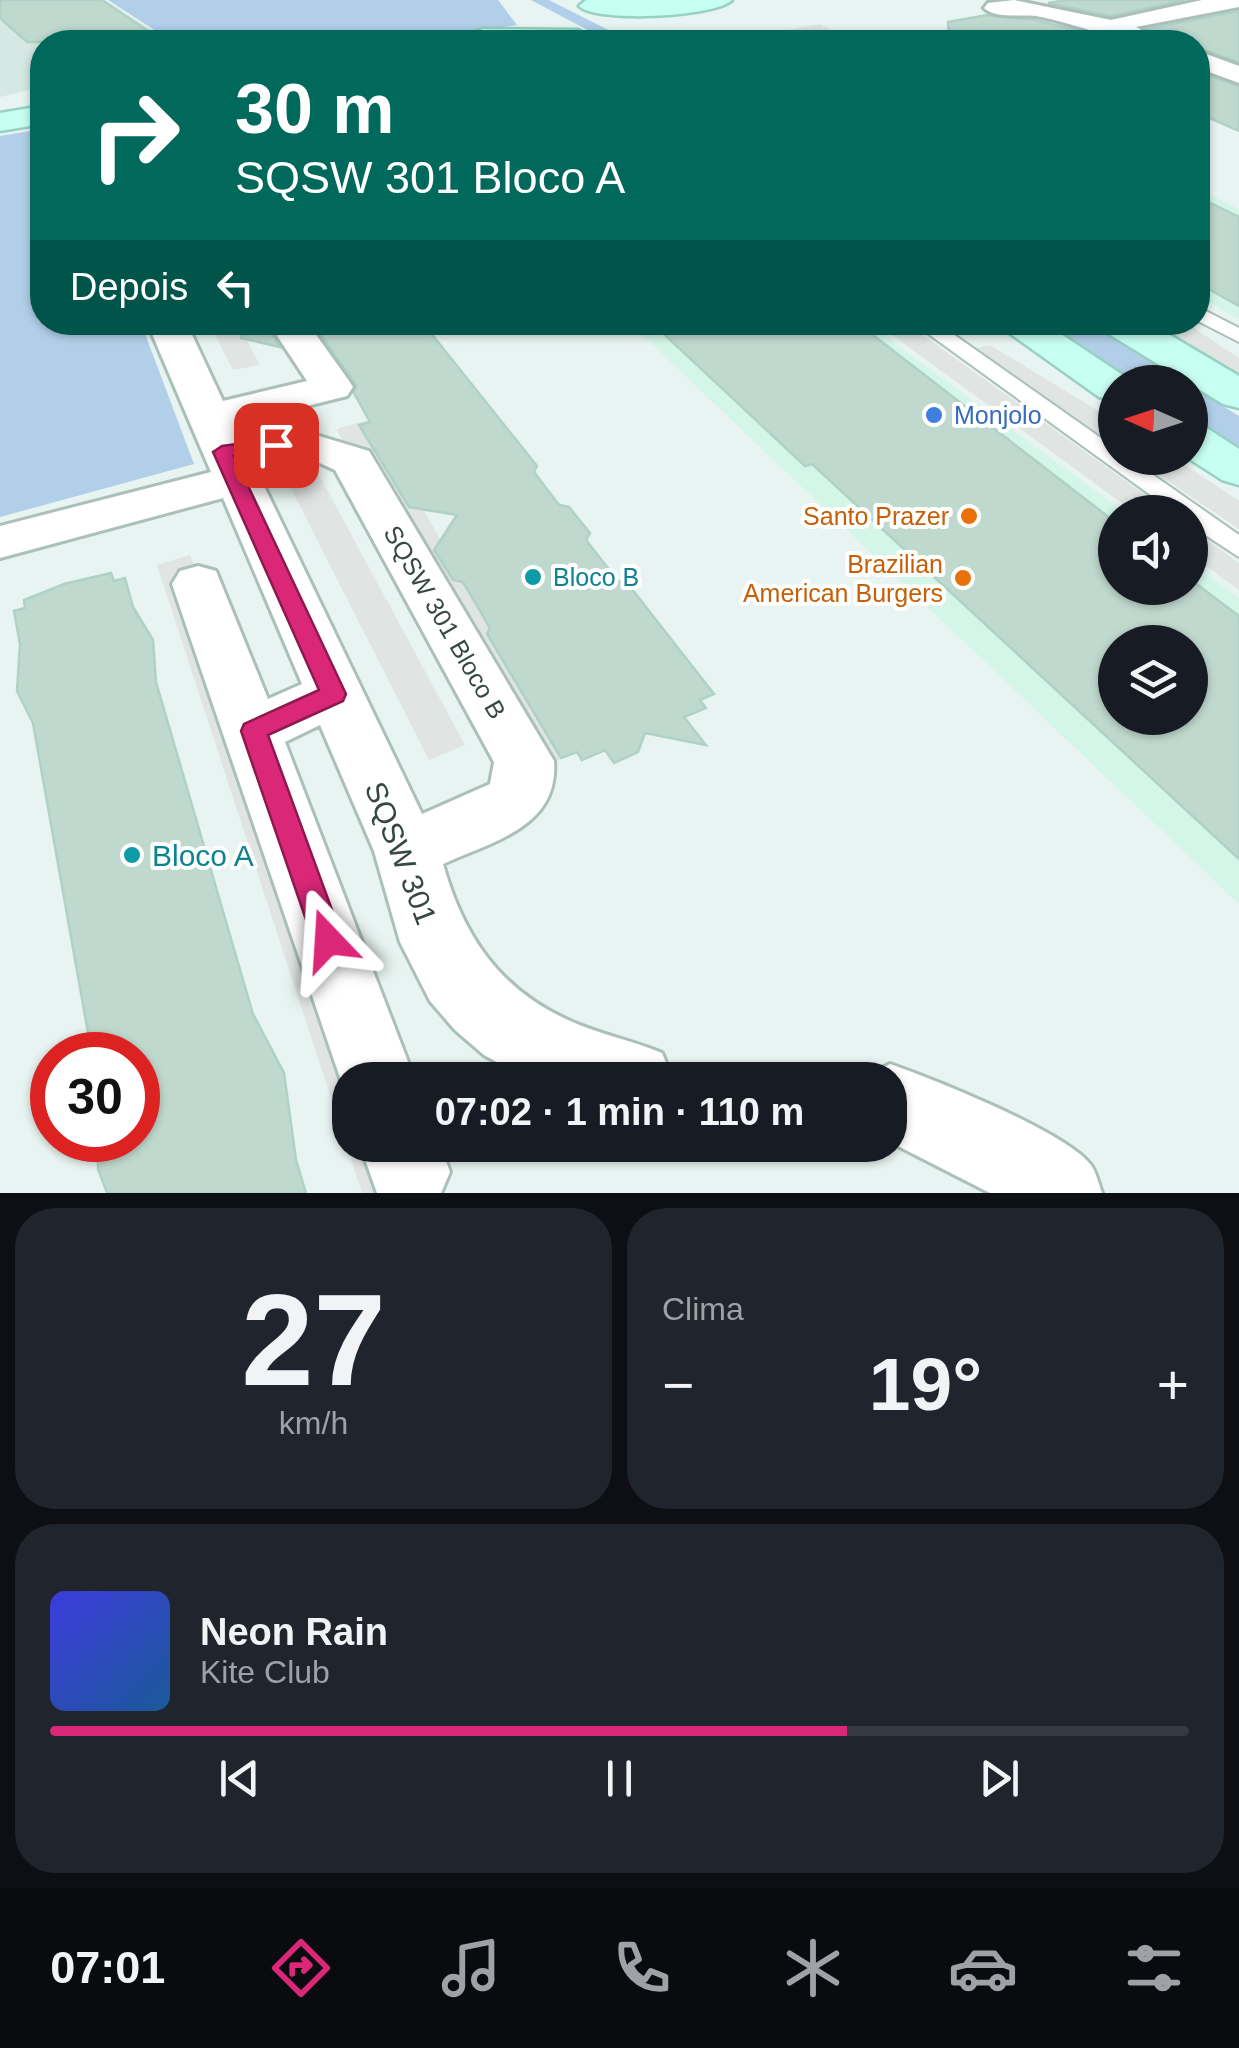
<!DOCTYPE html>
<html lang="pt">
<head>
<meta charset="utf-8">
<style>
	body { margin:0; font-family:Helvetica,sans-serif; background:#20242c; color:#f1f3f6; height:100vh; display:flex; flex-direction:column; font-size:38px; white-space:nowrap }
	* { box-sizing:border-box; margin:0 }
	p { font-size:32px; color:#9ea1a6 }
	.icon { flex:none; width:55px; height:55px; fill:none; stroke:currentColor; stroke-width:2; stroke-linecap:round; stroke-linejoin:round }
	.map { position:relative; height:1193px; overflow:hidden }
	.drawer { display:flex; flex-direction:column; gap:15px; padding:15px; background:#0d0f14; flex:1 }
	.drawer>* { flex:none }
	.hud { position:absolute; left:30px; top:30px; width:1180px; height:305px; border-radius:40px; box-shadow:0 2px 8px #0004; background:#00695c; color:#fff; overflow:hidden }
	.needle { width:65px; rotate:273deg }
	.buttons { position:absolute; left:1098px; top:365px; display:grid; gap:20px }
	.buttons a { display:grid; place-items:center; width:110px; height:110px; border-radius:50%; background:#171b24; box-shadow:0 2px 8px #0004; font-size:50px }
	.speed { position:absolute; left:30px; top:1032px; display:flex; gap:20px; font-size:50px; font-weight:700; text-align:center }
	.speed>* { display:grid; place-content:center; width:130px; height:130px; border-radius:50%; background:#171b24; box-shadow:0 2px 8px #0004; line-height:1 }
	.speed .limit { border:15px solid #d22; background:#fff; color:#111 }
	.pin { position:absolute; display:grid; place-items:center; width:85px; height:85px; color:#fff; margin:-42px; border-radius:20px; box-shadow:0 5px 15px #0006 }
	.me { position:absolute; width:110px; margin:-55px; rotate:340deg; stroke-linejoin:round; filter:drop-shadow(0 0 8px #0008) }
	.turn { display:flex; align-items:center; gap:35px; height:210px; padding:0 40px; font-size:45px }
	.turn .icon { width:130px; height:130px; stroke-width:2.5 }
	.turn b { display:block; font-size:70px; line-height:85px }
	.then { display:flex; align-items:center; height:95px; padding:0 40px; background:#0003; gap:20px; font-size:38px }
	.big { font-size:75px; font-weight:700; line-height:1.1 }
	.drawer .tile { flex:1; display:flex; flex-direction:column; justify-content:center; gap:15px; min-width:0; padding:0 35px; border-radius:40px; background:#20242c }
	.drawer .dial { align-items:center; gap:0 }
	.dial b { font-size:130px; line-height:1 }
	.song { display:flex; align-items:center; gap:30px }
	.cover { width:120px; height:120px; border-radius:15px; background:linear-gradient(135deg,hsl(240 70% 55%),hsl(210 70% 35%)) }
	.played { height:10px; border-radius:5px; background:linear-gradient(90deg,#db2777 70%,#363941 70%) }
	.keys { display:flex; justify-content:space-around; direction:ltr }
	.heat { display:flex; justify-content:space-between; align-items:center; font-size:55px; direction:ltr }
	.drawer .tiles { flex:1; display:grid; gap:15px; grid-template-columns:1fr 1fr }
	.tile:last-child { grid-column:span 2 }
	.trip { position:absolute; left:332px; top:1062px; width:575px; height:100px; border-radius:40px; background:#171b24; box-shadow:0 2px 8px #0004; font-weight:700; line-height:100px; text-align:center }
	.menu { display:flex; height:160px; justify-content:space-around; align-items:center; background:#090b0e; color:#9ea1a6 }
	.menu .icon { width:70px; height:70px }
	.menu .current { color:#db2777 }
	.menu b { font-size:45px; color:#f1f3f6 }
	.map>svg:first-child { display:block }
	.residential { fill:#d6e8e3 }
	.commercial { fill:#d3f6e8; fill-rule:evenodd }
	.green { fill:#b1cfe8 }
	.parking { fill:#e0e5e3 }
	.building { fill:#c0d9cf; stroke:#b0d1c5; stroke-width:2.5; fill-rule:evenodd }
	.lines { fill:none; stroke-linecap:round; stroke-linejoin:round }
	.lane-casing { stroke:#aac0b9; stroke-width:4 }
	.street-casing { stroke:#aac0b9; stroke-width:6 }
	.secondary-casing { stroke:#96d1c2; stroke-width:5 }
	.lane { fill:#fff; fill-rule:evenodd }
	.street { fill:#fff; fill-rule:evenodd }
	.secondary { fill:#c7fff2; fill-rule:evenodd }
	.route { fill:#db2777; stroke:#8e194d; stroke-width:2.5 }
	.shop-dot { fill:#3f7fe0; stroke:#fff; stroke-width:4 }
	.food-dot { fill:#e8710a; stroke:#fff; stroke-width:4 }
	.culture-dot { fill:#0f9aa8; stroke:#fff; stroke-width:4 }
	.labels { text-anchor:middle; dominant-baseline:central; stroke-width:8; stroke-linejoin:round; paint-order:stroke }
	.shop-label { font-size:25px; fill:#366cbe; stroke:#fff; text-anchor:start }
	.food-label { font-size:25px; fill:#c56008; stroke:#fff; text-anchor:end }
	.culture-label { font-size:25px; fill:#0d838f; stroke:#fff; text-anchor:start }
	.street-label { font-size:25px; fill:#374841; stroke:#fff }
	.near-street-label { font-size:30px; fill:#374841; stroke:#fff }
	.near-culture-label { font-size:30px; fill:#0d838f; stroke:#fff; text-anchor:start }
</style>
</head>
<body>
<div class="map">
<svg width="1239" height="1193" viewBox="0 0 1239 1193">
	<rect width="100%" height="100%" fill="#e8f4f1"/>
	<!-- residential -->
	<path class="residential" d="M 0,0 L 105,0 L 170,42 L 42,42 L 42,87 L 0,97 Z"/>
	<!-- commercial -->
	<path class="commercial" d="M 1198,189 L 1239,209 L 1239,319 L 1198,296 Z
		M 630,323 L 867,323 L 1124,512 L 1115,512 L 1115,588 L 1190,588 L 1190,562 L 1239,598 L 1239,904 ZM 1115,642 L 1190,642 L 1190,718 L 1115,718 Z"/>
	<!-- green -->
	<path class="green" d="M 108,0 L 498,0 L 517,25 L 410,42 L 173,42 Z
		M 531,0 L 549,0 L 632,42 L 610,42 Z
		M 42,129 L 42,322 L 141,323 L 194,464 L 0,517 L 0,136 Z
		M 1032,323 L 1087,323 L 1184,382 L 1125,382 Z
		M 1190,386 L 1239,416 L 1239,455 L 1190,424 Z"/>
	<!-- parking -->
	<path class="parking" d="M 820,24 L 840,34 L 789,42 L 723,42 Z
		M 209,323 L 238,323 L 260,365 L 233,370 Z
		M 876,323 L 906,323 L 1169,512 L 1134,512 Z
		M 1155,323 L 1186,323 L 1239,358 L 1239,377 Z
		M 990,345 L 1115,421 L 1115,445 L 974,349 Z
		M 368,420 L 359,426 L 394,483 L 406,485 L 404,498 L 408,506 L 423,509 L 491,628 L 487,634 L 491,642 L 506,645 L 510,652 L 505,663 L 561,757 L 573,754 L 534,770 L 336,429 Z
		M 1134,458 L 1175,458 L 1239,501 L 1239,529 Z
		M 312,462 L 465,745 L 429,760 L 282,471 Z
		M 1190,528 L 1239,563 L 1239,590 L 1190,554 Z
		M 190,555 L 382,1080 L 350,1080 L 350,1145 L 406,1145 L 403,1193 L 362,1193 L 157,565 Z"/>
	<!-- building -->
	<path class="building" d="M 0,0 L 102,0 L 164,42 L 27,42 L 0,18 Z
		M 1066,0 L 1185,0 L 1111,16 L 1048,3 Z
		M 1239,11 L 1239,62 L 1198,48 L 1198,42 L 1168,42 L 1147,29 Z
		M 987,15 L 1035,20 L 1124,42 L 950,42 L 948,22 Z
		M 1198,72 L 1239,86 L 1239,131 L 1198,113 Z
		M 1198,197 L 1239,217 L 1239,306 L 1198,283 Z
		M 243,322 L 265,322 L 280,347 L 241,338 Z
		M 312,322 L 422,322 L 537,466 L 534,472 L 559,505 L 569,507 L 590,533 L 586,540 L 618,581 L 628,584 L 714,694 L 700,700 L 706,708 L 684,717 L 706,745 L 645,733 L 638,752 L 614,763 L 605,750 L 582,760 L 577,752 L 561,758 L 487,634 L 490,628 L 476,604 L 463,582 L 453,580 L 434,550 L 457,515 L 409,507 L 359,425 L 370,422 L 354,393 L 356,385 Z
		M 651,322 L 856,322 L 1115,522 L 1115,588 L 1190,588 L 1190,579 L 1239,616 L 1239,859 L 812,464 L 805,466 ZM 1115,642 L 1190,642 L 1190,718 L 1115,718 Z
		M 111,573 L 114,581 L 125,578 L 133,607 L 153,640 L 156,682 L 253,1014 L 284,1073 L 296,1160 L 306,1193 L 107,1193 L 98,1169 L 98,1140 L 138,1140 L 138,1055 L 92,1055 L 33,723 L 17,691 L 20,644 L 14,611 L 25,608 L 24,600 L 64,584 Z"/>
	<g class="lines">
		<!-- lane casing -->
		<g class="lane-casing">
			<path id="lane" d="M 1198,307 L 1239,328 L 1239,342 L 1198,321 Z
				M 912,322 L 936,322 L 1115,448 L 1115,458 L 1129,458 L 1239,535 L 1239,557 L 1190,525 L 1190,512 L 1174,512 Z"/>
		</g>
		<!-- street casing -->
		<g class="street-casing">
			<path id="street" d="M 1014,0 L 1111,20 L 1202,0 L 1239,0 L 1239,7 L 1136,27 L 1165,42 C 1121,45 1080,24 1036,16 C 1020,14 995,19 984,8 L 988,3 Z
				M 1198,51 L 1239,66 L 1239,83 L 1198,68 Z
				M 147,322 L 186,322 L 223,401 L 307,381 L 268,322 L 307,322 L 347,378 L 353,387 L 347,396 L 235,424 L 240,436 L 306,432 L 369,451 L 554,761 C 559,827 493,841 443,864 C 463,935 499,989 568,1020 C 598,1034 631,1040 662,1053 L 673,1080 L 530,1080 L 484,1055 L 455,1030 L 430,1001 L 400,942 L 374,851 L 320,725 L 285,742 L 415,1080 L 350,1080 L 350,1107 L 172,584 L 180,571 L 198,566 L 216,571 L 268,699 L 302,684 L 223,498 L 0,558 L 0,526 L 211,472 ZM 274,459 L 313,460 L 335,470 L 494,762 L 490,784 L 422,814 L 252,461 Z
				M 890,1064 C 933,1079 1064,1131 1090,1164 C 1096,1171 1099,1185 1102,1193 L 990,1193 L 890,1142 L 890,1080 L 861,1080 Z
				M 360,1145 L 440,1145 L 450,1172 L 441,1193 L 377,1193 Z"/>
		</g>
		<!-- secondary casing -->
		<g class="secondary-casing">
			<path id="secondary" d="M 586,0 L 732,0 C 716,17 595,23 579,6 Z
				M 483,29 L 578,30 L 591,38 L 588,42 L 474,42 L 470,37 L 474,32 Z
				M 42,106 L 42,124 L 0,131 L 0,113 Z
				M 994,322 L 1043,322 L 1133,382 L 1115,382 L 1115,401 L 1099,397 Z
				M 1098,322 L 1148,322 L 1239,376 L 1239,408 L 1223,404 L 1104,331 Z
				M 1190,424 L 1207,428 L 1239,449 L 1239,485 L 1222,480 L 1188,458 Z"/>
		</g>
		<!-- lane -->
		<use href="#lane" class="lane"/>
		<!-- street -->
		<use href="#street" class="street"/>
		<!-- secondary -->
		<use href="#secondary" class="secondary"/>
	</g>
	<!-- route -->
	<path class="route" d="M 276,439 L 283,441 L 283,449 L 234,456 L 346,694 L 343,701 L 268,735 L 343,940 L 338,950 L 328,954 L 317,950 L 313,940 L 241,731 L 244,724 L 319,690 L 213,452 L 222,446 Z"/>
	<!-- markers -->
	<circle class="shop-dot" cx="934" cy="415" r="10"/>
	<g class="food-dot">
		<circle cx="969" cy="516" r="10"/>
		<circle cx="963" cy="578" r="10"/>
	</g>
	<g class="culture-dot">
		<circle cx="533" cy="577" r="10"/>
		<circle cx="132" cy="855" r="10"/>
	</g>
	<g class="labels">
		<!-- shop labels -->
		<g class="shop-label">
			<text x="954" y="415">Monjolo</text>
		</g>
		<!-- food labels -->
		<g class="food-label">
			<text x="949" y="516">Santo Prazer</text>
			<text x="943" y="564">Brazilian<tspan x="943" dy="29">American Burgers</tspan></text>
		</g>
		<!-- culture labels -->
		<g class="culture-label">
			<text x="553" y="577">Bloco B</text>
		</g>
		<!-- street labels -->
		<g class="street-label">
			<text transform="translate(445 622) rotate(60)">SQSW 301 Bloco B</text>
		</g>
		<!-- near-street labels -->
		<g class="near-street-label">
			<text transform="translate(401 853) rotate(69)">SQSW 301</text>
		</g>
		<!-- near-culture labels -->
		<g class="near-culture-label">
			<text x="152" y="855">Bloco A</text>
		</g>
	</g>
</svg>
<div class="buttons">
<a><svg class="needle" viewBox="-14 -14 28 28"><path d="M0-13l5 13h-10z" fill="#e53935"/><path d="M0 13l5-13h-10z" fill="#9ea1a6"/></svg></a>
<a><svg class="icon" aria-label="sound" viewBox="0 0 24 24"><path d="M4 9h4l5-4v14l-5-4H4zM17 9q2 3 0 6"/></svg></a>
<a><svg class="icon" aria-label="layers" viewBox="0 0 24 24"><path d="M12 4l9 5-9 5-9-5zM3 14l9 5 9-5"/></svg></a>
</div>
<div class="speed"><div class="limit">30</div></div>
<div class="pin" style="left:276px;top:445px;background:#d93025"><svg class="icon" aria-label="arrive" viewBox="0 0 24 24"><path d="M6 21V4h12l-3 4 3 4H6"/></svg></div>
<svg class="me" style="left:328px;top:940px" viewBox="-20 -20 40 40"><path d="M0-17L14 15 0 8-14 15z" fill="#db2777" stroke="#fff" stroke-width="4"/></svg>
<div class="trip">07:02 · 1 min · 110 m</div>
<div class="hud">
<div class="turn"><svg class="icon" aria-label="right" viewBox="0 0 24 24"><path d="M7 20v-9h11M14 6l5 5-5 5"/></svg><div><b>30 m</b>SQSW 301 Bloco A</div></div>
<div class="then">Depois<svg class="icon" aria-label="left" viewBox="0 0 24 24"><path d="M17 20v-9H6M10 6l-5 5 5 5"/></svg></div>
</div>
</div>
<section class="drawer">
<div class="tiles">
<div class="tile dial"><b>27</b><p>km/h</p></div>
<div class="tile"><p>Clima</p>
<div class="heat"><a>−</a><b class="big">19°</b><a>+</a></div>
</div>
<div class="tile">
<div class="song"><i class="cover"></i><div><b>Neon Rain</b><p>Kite Club</p></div></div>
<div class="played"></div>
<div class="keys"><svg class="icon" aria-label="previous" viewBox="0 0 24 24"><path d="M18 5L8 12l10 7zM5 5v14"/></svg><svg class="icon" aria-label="pause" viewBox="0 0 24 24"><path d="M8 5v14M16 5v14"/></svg><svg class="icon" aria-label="next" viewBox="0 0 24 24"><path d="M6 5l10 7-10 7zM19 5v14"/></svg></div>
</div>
</div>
</section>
<nav class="menu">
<b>07:01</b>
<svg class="icon current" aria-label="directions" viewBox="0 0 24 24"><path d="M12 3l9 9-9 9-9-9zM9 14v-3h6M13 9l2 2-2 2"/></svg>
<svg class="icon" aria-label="music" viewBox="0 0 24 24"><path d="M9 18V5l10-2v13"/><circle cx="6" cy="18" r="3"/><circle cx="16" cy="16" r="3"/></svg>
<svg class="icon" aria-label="phone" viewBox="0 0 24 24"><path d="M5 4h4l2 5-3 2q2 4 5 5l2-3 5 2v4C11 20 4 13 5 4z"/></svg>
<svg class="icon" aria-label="climate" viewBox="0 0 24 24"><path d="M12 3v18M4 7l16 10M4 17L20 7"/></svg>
<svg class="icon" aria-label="car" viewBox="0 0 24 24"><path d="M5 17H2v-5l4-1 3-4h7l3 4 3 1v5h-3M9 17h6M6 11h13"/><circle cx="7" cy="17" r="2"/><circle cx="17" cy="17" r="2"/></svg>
<svg class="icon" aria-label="filters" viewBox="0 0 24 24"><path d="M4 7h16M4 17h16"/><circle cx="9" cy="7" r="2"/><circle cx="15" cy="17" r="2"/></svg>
</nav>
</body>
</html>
